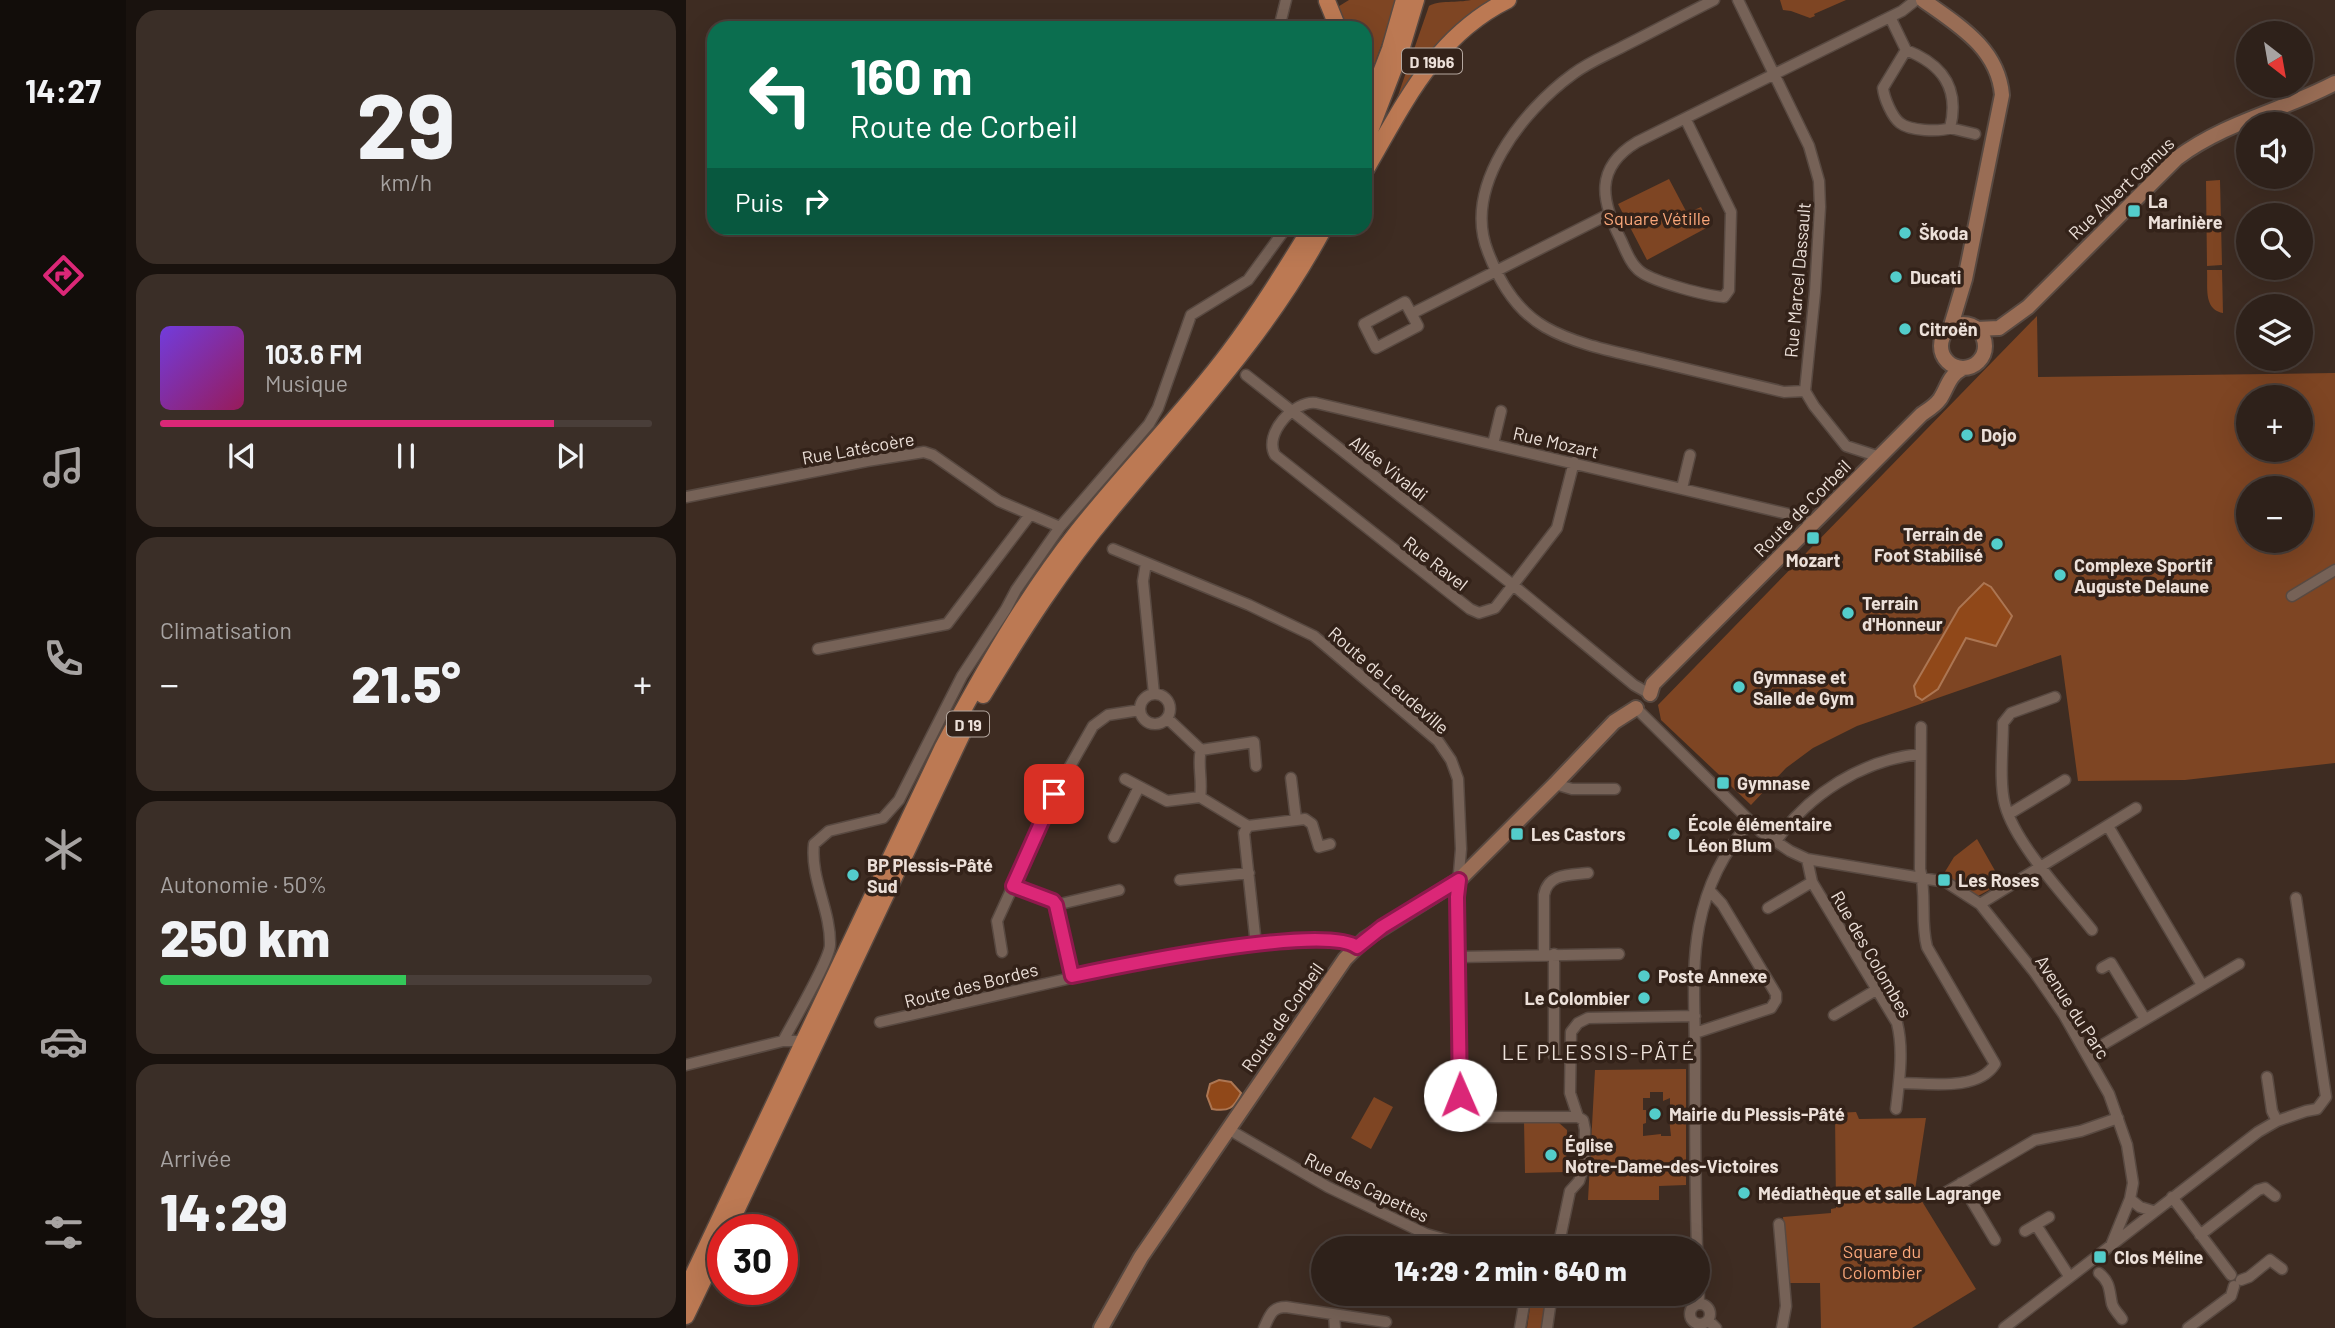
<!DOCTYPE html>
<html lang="fr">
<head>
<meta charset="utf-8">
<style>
	body { margin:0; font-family:Barlow,sans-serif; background:#3a2e27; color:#f1f3f6; height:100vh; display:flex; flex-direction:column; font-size:26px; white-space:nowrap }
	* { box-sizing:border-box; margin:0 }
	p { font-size:23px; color:#a7a3a2 }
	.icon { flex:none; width:38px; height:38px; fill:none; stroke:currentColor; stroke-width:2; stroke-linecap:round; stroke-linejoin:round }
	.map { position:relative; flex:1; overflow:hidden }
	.side { display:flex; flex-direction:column; gap:10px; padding:10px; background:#19120e; width:560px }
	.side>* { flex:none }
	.guide { position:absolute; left:21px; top:21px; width:665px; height:214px; border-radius:21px; box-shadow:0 7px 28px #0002,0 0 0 2px #493e39; background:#0b6e4f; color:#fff; overflow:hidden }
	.needle { width:46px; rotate:149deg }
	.buttons { position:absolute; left:1550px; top:21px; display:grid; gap:14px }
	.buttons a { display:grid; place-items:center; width:77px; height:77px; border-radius:50%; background:#2e211a; box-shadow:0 7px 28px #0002,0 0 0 2px #493e39; font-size:35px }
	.speed { position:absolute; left:21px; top:1214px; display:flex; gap:14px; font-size:35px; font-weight:700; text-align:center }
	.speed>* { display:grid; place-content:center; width:91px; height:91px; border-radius:50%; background:#2e211a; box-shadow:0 7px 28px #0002,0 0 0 2px #493e39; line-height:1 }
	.speed .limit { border:10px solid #d22; background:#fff; color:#111 }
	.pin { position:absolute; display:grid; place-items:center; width:60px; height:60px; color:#fff; margin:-30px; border-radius:14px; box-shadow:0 4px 10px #0006 }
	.me { position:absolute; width:77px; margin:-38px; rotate:359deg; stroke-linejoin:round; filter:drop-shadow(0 0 5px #0008) }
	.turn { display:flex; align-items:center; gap:24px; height:147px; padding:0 28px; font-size:32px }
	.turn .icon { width:91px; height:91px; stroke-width:2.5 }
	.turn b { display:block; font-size:49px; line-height:60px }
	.then { display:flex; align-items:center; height:66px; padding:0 28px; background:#0003; gap:14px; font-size:26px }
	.big { font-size:52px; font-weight:800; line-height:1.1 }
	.side .widget { flex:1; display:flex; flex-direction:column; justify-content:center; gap:10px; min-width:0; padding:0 24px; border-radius:21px; background:#3a2e27 }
	.side .dial { align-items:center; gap:0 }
	.dial b { font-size:91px; line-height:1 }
	.song { display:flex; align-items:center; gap:21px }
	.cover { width:84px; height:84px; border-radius:10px; background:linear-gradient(135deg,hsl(260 70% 55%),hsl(330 70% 35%)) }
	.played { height:7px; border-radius:4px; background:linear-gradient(90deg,#db2777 80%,#493e39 80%) }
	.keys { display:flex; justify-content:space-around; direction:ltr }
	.heat { display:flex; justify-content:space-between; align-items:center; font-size:38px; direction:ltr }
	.charge { height:10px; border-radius:5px; background:linear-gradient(90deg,#34c759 50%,#493e39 0) }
	.trip { position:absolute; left:625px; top:1236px; width:399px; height:70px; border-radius:35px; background:#2e211a; box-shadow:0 7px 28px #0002,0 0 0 2px #493e39; font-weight:800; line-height:70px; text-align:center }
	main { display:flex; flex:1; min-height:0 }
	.tab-bar { display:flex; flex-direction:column; width:126px; justify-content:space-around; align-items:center; background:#120d0a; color:#a7a3a2 }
	.tab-bar .icon { width:49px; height:49px }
	.tab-bar .active { color:#db2777 }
	.tab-bar b { font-size:32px; color:#f1f3f6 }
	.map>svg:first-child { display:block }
	.green { fill:#7e4523; fill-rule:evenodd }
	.water { fill:#904819; stroke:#ac7653; stroke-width:2 }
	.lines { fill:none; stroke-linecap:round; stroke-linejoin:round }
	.street-casing { stroke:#584941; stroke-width:13 }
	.secondary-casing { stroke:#584941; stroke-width:18 }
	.primary-casing { stroke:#584941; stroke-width:19 }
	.street { stroke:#766257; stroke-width:10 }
	.secondary { stroke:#996d55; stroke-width:14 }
	.primary { stroke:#bc7953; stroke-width:16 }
	.route-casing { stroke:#8e194d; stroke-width:18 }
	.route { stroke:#db2777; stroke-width:12 }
	.poi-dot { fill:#53cdcb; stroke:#332219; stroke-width:2.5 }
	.labels { text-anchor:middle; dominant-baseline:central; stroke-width:7; stroke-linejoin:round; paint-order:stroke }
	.shield { fill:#332219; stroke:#b4a79f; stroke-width:2 }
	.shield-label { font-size:16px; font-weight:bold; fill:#ece0d9 }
	.street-label { font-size:18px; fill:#ece0d9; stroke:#332219 }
	.poi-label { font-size:18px; font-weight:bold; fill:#ece0d9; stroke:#332219; text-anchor:start }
	.park-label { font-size:18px; fill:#faa77a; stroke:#332219 }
	.quarter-label { font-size:21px; letter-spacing:2px; fill:#ece0d9; stroke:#332219 }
</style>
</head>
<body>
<main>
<nav class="tab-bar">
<b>14:27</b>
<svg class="icon active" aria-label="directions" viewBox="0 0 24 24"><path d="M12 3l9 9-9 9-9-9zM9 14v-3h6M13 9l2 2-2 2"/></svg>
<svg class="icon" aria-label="music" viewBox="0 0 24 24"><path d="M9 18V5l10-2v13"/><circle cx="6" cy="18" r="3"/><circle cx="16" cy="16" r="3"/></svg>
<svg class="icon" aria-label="phone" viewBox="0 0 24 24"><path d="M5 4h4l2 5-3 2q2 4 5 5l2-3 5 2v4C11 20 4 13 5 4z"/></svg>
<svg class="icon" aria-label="climate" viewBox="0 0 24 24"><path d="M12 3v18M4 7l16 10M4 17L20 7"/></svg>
<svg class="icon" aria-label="car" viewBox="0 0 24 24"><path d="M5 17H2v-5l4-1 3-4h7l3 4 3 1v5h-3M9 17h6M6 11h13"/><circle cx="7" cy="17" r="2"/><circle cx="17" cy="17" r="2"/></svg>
<svg class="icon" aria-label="filters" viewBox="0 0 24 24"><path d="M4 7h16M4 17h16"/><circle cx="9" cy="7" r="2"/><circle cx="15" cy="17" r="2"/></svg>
</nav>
<section class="side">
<div class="widget dial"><b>29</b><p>km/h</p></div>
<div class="widget">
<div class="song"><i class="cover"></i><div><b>103.6 FM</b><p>Musique</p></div></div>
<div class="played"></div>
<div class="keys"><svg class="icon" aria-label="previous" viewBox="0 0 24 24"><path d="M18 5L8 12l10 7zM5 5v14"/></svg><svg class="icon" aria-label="pause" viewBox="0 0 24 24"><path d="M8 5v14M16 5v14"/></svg><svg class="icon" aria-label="next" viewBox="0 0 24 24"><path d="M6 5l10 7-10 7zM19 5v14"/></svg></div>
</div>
<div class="widget"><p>Climatisation</p>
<div class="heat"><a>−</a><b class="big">21.5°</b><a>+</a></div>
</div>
<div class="widget"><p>Autonomie · 50%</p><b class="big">250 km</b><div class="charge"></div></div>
<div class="widget"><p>Arrivée</p><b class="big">14:29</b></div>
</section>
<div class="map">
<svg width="1649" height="1328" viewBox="0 0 1649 1328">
	<rect width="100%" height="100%" fill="#3e2c22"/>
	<!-- green -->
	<path class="green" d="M 663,0 L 712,0 L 679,90 L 679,28 L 656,28 L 650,8 Z
		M 785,0 L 806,0 C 763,22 733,67 708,107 L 743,6 C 752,0 772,3 785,0 Z
		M 1094,0 L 1160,0 L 1128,14 L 1129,16 L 1124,18 L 1105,11 L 1097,10 Z
		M 983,179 L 1001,213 L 1015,207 L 1024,226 L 961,260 L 932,204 Z
		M 1534,180 L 1536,265 L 1521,266 L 1520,181 Z
		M 1521,270 L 1536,270 L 1537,313 C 1517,309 1522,287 1521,270 Z
		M 1351,316 L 1352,377 L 1649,373 L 1649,763 L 1499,780 L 1392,781 L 1375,655 L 1171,726 L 1127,748 L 1100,768 L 1065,805 L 975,720 L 972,705 ZM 1563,397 L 1615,397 L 1615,450 L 1563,450 ZM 1563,488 L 1615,488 L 1615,541 L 1563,541 Z
		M 1291,839 L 1316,883 L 1292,896 L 1257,875 L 1268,857 Z
		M 1000,1069 L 1000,1185 L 973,1186 L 973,1200 L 902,1200 L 909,1070 ZM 964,1092 L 977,1092 L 977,1101 L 984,1098 L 984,1108 L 982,1109 L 985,1136 L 975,1136 L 975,1134 L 957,1136 L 957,1124 L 960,1123 L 960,1110 L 957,1110 L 957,1098 L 964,1098 Z
		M 688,1097 L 707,1107 L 685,1149 L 665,1138 Z
		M 1170,1112 L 1173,1119 L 1240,1118 L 1229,1190 L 1290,1289 L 1226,1328 L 1135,1328 L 1134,1283 L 1102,1283 L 1097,1217 L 1145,1213 L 1145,1209 L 1150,1208 L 1149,1113 Z
		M 838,1121 L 872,1122 L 881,1130 L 880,1172 L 839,1173 Z
		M 846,1293 L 862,1293 L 857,1328 L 841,1328 Z"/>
	<!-- water -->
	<path class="water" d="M 1298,583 L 1305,587 L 1326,616 L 1310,646 L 1280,638 L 1252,689 L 1236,700 L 1230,696 L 1228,686 L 1273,608 Z
		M 533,1080 L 545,1082 L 555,1093 C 548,1108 543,1112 526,1109 L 521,1096 L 524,1084 Z"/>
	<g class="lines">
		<!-- street casing -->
		<g class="street-casing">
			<path id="street" d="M 1028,0 C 998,15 968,31 938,46 C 921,55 903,62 887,74 C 836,111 776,187 802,252 C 813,281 831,311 859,327 C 889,344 926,351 959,359 C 1005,370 1052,381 1098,392 L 1119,391
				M 1052,0 L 1123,146 L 1133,181 L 1134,207 L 1129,292 L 1119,391 L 1128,406 L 1160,446 L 1194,457
				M 1204,17 L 1220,50 C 1256,64 1274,88 1264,128 C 1253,132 1224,131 1214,123 C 1206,117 1198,98 1197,88 L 1220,50
				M 593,28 L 600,0
				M 1000,120 L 1045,212 L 1043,290 L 1038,297 C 1020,296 969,282 955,272 C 945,265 940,251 935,240 C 915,201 908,168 951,142 L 1216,11 L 1230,0
				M 1264,128 L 1289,134
				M 719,302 L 732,326 L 690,348 L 678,324 Z
				M 727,313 L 923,214
				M 560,375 L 827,585 L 871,528 L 888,462
				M 807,444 L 815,411
				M 996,488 L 1004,455
				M 0,497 L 181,461 L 238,452 L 247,455 L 313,501 L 374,527
				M 427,549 L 563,605 L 628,636 L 752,741 L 765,760 L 772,779 L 775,849 L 771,897 L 774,1102 L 782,1113 L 790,1117 L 892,1117
				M 460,563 L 457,581 L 468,694
				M 1606,596 L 1649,570
				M 132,649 L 261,624 L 343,516
				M 964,694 L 948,685 L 827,585 L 809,608 L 793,613 L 784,609 L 589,455 C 577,434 608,400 630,403 L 1115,517 L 1128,523
				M454 709a15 15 0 1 1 30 0a15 15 0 1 1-30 0Z
				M 1369,697 L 1325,713 L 1317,723 C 1317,745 1313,784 1319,805 C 1330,845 1380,897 1406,930
				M 950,708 L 1074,831 L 1104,851 L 1121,859 L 1260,882 L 1294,904 L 1349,973 L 1378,1015 L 1423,1094 L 1441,1145 L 1447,1183 L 1444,1199 L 1426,1243
				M 481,718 L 515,750 C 511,764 517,781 514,797 L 562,826 L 558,833 L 570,945
				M 515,750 L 568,742 L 570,766
				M 605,778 L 610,819
				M 439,779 L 481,801 L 514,797
				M 869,784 L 886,789 L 929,789
				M 1323,814 L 1379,780
				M 562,826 L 619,819 L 626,824 L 633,847 L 644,844
				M 1422,826 L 1516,985
				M 428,837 L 453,787
				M 1090,841 C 1123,794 1176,760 1234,754
				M 1121,859 L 1126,882 L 1211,1023 C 1218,1050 1213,1082 1210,1109
				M 494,880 L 563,873
				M 1294,904 L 1450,808
				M 370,905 L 433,890
				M 1082,908 L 1126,882
				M 316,952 L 311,921 L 327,886
				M 868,954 L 868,1056
				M 858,955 L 858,895 C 862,873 884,875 902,873
				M 772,957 L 933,954
				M 1416,968 L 1425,963 L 1459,1019
				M 386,976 L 370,905 L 367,901 L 327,886 L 358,812 L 407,726 L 422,715 L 454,710
				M 1148,1015 L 1190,990
				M 194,1022 L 472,958 L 502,952 L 640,939 L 659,941 L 671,947
				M 1009,1033 L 1085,1008 L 1090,1000 L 1090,994 L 1036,904 L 1024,891
				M 97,1041 C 106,1024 144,959 144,945 C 145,910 124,879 128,844 L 143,831 L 197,818 L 213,800 L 276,676 L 320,609 L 330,590 L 374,527 L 463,424 L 472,408 L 505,315 L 562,280 L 600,228
				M 1401,1054 L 1553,964
				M 0,1065 L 97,1041 L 118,1041
				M 1581,1077 L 1586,1111 L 1591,1121
				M 1213,1083 C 1241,1083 1292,1092 1309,1064 L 1241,947 C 1234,921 1241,895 1234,869 L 1235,727
				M 542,1129 L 642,1187 L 740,1234 L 761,1240 L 817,1248
				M 1275,1183 L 1309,1240
				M 1257,1194 L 1349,1140 L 1395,1131 L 1432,1118
				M 1486,1197 L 1545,1275
				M 1444,1199 L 1454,1207 L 1467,1211
				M 1093,1224 L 1100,1306 L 1096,1328
				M 1350,1225 L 1383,1276
				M 1339,1231 L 1363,1217
				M 1514,1235 L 1572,1190 L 1579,1188 L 1589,1196
				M 872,1248 L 884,1191 L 893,1181 L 898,1165 L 899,1130 L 897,1120 L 892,1117 L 884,1093 L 885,1032 L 892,1023 L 902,1018 L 1009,1016
				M 1011,1248 C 1009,1183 1009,1119 1009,1055 C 1009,1012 1005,968 1013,926 C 1021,885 1037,853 1064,822
				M 1012,1266 L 1013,1304
				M 1413,1273 C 1425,1283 1423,1291 1426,1304 C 1428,1310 1433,1314 1436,1319
				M 1555,1280 L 1563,1277 L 1584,1260 L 1596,1269
				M1004 1314a10 10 0 1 1 20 0a10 10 0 1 1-20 0Z
				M 648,1315 L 649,1328
				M 1022,1320 L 1030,1328
				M 578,1328 C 584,1315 586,1307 600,1307 L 700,1322
				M 834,1328 L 840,1293
				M 861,1328 L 866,1293
				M 1318,1328 L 1572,1132 L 1591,1121 L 1620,1111 L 1631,1109 L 1640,1097 L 1610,898
				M 1502,1328 L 1545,1296 L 1548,1286"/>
		</g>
		<!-- secondary casing -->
		<g class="secondary-casing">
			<path id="secondary" d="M 1237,0 C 1272,25 1312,48 1316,95 L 1279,279 L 1264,329
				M1255 346a22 22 0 1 1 44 0a22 22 0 1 1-44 0Z
				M 1290,329 L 1313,328 L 1342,307 L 1491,158 C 1541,121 1596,111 1649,83
				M 964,694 L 967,684 L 1236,414 C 1242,410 1249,406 1254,399 C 1262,387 1262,376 1277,368
				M 415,1328 L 455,1257 L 659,959 L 679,939 L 773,880 L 869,784 L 928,722 L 950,708"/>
		</g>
		<!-- primary casing -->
		<g class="primary-casing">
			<path id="primary" d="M 641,1 L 652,28
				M 679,114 L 704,49 L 718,0
				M 679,144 L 715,50 L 730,0
				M 679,171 C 718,104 749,36 822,0
				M 297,695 C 336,631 376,568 424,511 C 501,418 581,335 638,228
				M 41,1230 L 278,730
				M 0,1290 L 257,747 C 297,672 339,598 392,531 C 440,470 496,415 543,352 C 573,312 599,270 625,228
				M 0,1316 L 37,1239"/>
		</g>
		<!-- street -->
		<use href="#street" class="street"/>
		<!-- secondary -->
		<use href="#secondary" class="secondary"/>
		<!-- primary -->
		<use href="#primary" class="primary"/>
	</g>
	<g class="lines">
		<!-- route casing -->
		<g class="route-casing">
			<path id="route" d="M 368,794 L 327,886 L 367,901 L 370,905 L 386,976 C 433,966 638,923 671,947 L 696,927 L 773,880 L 771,897 L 774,1095"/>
		</g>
		<!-- route -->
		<use href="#route" class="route"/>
	</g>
	<!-- markers -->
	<g class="poi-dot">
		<rect x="1441" y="204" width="14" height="14" rx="3.5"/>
		<circle cx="1219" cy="233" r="7"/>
		<circle cx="1210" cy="277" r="7"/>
		<circle cx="1219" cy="329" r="7"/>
		<circle cx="1281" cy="435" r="7"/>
		<rect x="1120" y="531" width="14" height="14" rx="3.5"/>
		<circle cx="1311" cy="544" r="7"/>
		<circle cx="1374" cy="575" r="7"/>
		<circle cx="1162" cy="613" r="7"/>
		<circle cx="1053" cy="687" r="7"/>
		<rect x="1030" y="776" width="14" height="14" rx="3.5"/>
		<rect x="824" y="827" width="14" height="14" rx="3.5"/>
		<circle cx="988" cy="834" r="7"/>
		<circle cx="167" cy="875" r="7"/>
		<rect x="1251" y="873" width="14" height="14" rx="3.5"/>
		<circle cx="958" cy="976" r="7"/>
		<circle cx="958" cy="998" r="7"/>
		<circle cx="969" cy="1114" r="7"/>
		<circle cx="865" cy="1155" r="7"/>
		<circle cx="1058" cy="1193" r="7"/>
		<rect x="1407" y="1250" width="14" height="14" rx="3.5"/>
	</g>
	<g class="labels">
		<!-- shield labels -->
		<g class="shield">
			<rect x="716" y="48.5" width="60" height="25" rx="5"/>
			<rect x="261" y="711.5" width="42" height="25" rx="5"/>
		</g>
		<g class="shield-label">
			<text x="746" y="61">D 19b6</text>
			<text x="282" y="724">D 19</text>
		</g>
		<!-- street labels -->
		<g class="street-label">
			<text transform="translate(1435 188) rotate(-44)">Rue Albert Camus</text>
			<text transform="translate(1111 280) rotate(-85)">Rue Marcel Dassault</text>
			<text transform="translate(870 442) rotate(13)">Rue Mozart</text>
			<text transform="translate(172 448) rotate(-10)">Rue Latécoère</text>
			<text transform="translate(703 468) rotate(38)">Allée Vivaldi</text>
			<text transform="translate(1116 508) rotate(-45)">Route de Corbeil</text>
			<text transform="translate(750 563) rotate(38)">Rue Ravel</text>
			<text transform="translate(703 680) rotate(41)">Route de Leudeville</text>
			<text transform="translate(1186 954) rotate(60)">Rue des Colombes</text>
			<text transform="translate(285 985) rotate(-14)">Route des Bordes</text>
			<text transform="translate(1387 1007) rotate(57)">Avenue du Parc</text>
			<text transform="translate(596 1017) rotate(-55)">Route de Corbeil</text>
			<text transform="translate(681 1187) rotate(26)">Rue des Capettes</text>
		</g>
		<!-- poi labels -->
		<g class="poi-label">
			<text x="1462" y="201">La<tspan x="1462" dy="21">Marinière</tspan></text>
			<text x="1233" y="233">Škoda</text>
			<text x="1224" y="277">Ducati</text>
			<text x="1233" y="329">Citroën</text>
			<text x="1295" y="435">Dojo</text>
			<text x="1297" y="534" text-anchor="end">Terrain de<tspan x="1297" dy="21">Foot Stabilisé</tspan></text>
			<text x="1127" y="560" text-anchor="middle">Mozart</text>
			<text x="1388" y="565">Complexe Sportif<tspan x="1388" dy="21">Auguste Delaune</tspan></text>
			<text x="1176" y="603">Terrain<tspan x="1176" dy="21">d'Honneur</tspan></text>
			<text x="1067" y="677">Gymnase et<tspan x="1067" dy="21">Salle de Gym</tspan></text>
			<text x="1051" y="783">Gymnase</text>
			<text x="1002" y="824">École élémentaire<tspan x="1002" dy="21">Léon Blum</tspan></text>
			<text x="845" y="834">Les Castors</text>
			<text x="181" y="865">BP Plessis-Pâté<tspan x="181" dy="21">Sud</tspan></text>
			<text x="1272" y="880">Les Roses</text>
			<text x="972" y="976">Poste Annexe</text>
			<text x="944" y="998" text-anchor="end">Le Colombier</text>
			<text x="983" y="1114">Mairie du Plessis-Pâté</text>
			<text x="879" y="1145">Église<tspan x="879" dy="21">Notre-Dame-des-Victoires</tspan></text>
			<text x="1072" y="1193">Médiathèque et salle Lagrange</text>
			<text x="1428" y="1257">Clos Méline</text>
		</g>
		<!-- park labels -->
		<g class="park-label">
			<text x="971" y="218">Square Vétille</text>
			<text x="1196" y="1251">Square du<tspan x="1196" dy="21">Colombier</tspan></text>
		</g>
		<!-- quarter labels -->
		<g class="quarter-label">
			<text x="913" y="1051">LE PLESSIS-PÂTÉ</text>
		</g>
	</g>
</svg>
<div class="buttons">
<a><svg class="needle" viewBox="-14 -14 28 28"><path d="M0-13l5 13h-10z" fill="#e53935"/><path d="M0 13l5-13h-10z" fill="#a7a3a2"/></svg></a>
<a><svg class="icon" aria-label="sound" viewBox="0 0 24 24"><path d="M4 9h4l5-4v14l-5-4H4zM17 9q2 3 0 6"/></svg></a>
<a><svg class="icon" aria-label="search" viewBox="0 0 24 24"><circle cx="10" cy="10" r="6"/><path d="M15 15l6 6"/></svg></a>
<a><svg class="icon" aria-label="layers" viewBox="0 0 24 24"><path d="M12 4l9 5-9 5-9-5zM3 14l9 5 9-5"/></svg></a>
<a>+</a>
<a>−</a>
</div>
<div class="speed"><div class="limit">30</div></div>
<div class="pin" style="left:368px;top:794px;background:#d93025"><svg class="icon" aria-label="arrive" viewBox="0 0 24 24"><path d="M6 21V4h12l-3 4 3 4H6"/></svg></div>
<svg class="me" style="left:774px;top:1095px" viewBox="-20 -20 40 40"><circle r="19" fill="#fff"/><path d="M0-13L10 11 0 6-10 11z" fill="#db2777"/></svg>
<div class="trip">14:29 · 2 min · 640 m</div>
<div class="guide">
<div class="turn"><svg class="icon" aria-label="left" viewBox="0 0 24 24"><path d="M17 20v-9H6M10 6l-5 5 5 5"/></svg><div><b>160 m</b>Route de Corbeil</div></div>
<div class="then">Puis<svg class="icon" aria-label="right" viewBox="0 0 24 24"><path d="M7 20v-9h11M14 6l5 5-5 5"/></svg></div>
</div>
</div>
</main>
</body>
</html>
